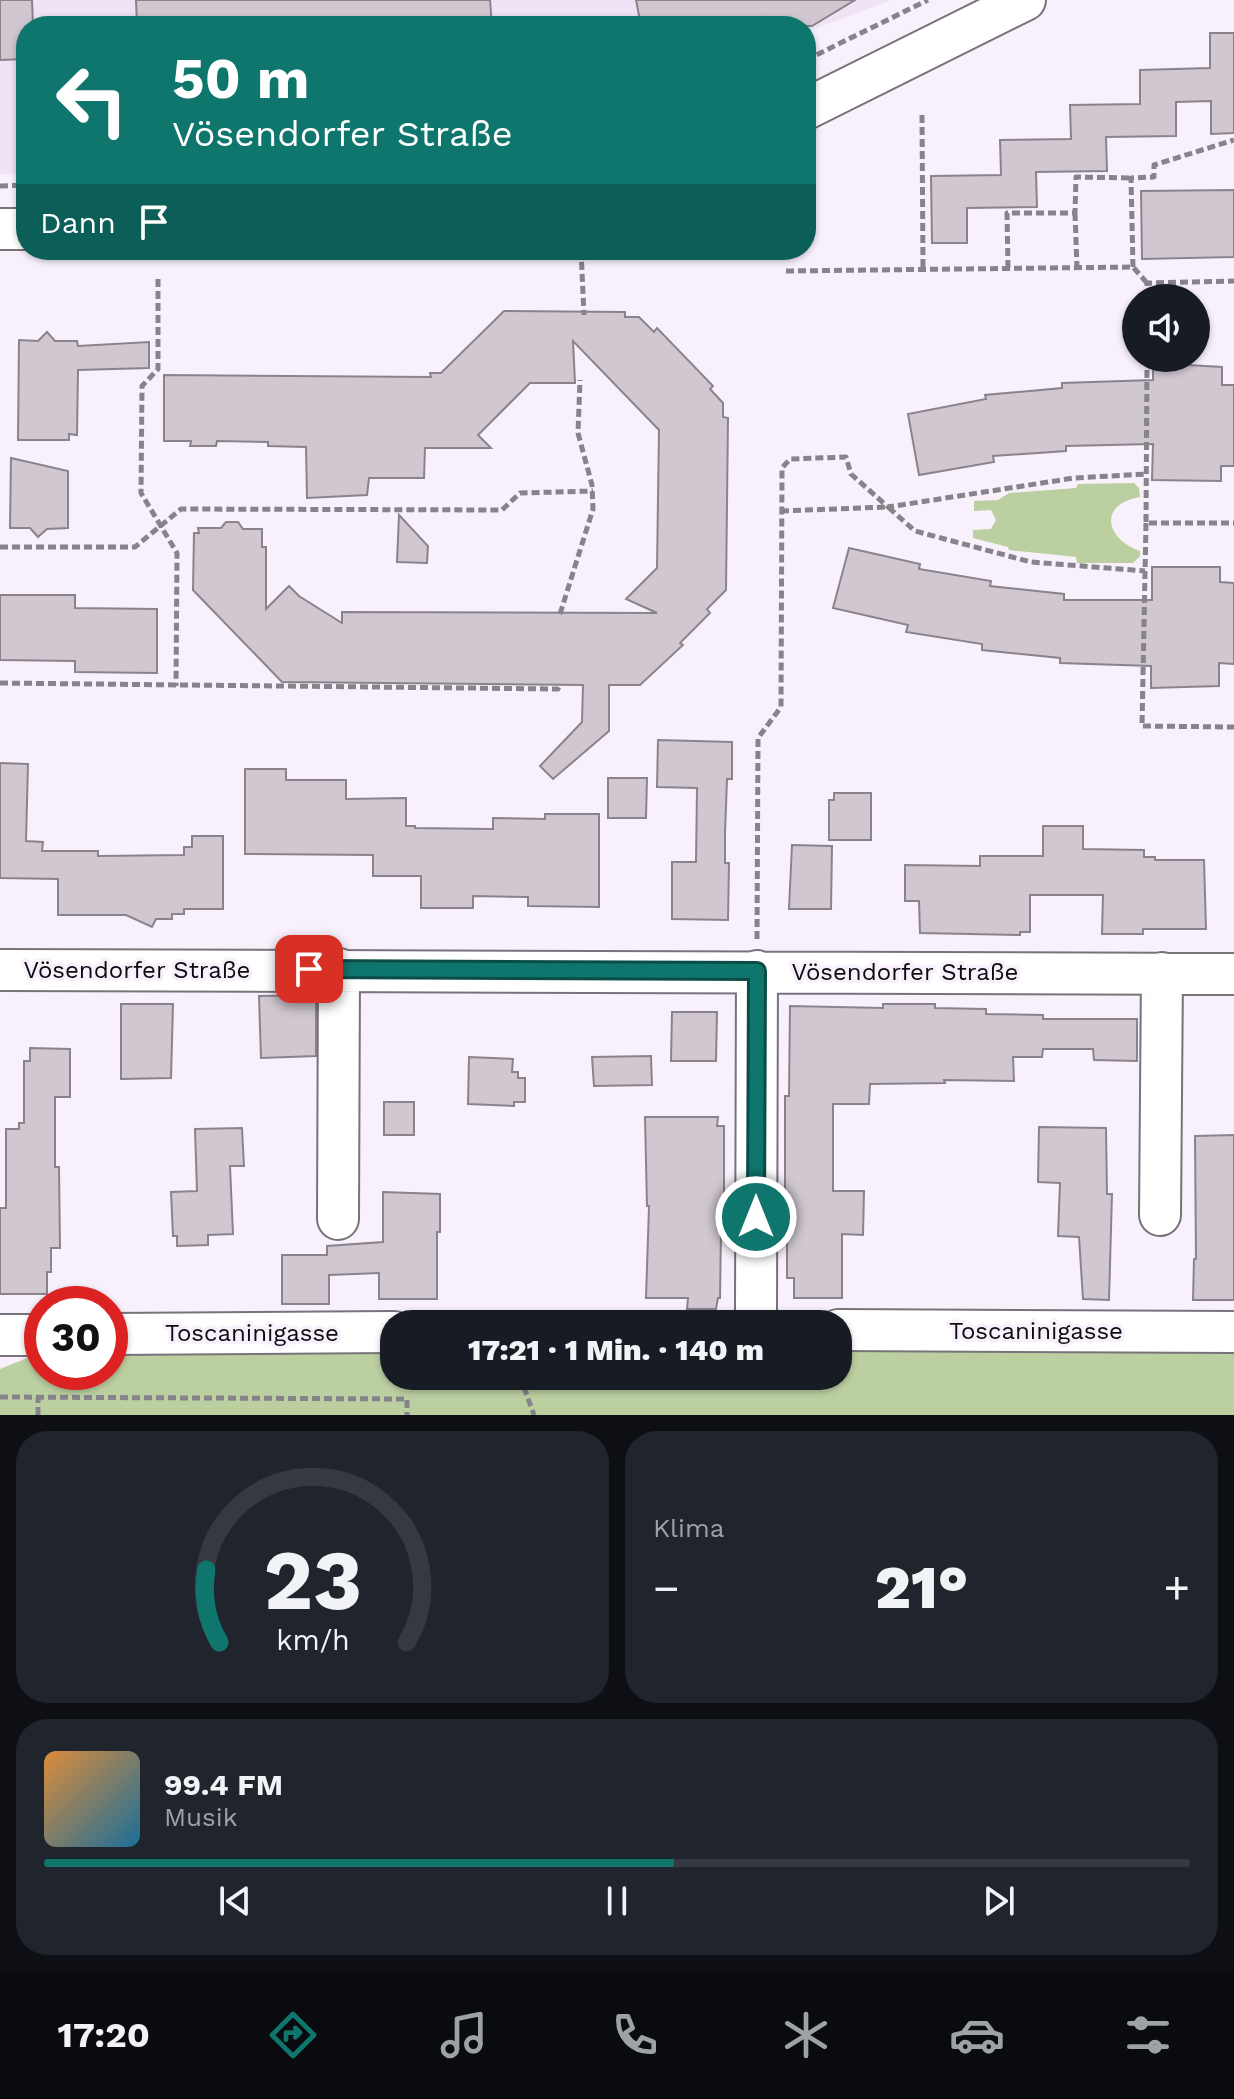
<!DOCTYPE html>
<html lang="de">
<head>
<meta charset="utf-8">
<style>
	body { margin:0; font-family:"Work Sans",sans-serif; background:#20242c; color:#f1f3f6; height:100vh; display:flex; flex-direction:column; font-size:30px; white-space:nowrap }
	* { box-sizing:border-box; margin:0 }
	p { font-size:26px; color:#9ea1a6 }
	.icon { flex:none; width:44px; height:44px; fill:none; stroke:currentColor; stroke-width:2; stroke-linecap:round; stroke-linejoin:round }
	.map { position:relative; height:1415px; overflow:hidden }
	.side { display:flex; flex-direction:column; gap:16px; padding:16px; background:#0d0f14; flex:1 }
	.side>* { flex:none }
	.banner { position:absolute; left:16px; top:16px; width:800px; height:244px; border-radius:32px; box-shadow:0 2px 6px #0004; background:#0f766e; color:#fff; overflow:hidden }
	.tools { position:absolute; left:1122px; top:284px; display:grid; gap:16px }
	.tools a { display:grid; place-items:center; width:88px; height:88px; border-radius:50%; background:#171b24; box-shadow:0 2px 6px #0004; font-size:40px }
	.speed { position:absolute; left:24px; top:1286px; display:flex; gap:16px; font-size:40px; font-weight:700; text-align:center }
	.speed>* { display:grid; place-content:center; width:104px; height:104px; border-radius:50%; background:#171b24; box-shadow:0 2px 6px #0004; line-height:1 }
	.speed .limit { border:12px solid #d22; background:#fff; color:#111 }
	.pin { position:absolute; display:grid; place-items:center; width:68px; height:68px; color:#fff; margin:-34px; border-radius:16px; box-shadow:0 4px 12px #0006 }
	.me { position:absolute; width:88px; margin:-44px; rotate:0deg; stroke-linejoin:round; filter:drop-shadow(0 0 6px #0008) }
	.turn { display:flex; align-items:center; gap:28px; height:168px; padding:0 24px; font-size:36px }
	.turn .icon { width:104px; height:104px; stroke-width:2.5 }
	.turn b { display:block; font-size:56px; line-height:68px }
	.then { display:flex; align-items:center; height:76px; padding:0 24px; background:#0003; gap:16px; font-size:30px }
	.big { font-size:60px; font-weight:800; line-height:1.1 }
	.side .card { flex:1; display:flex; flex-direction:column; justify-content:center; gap:12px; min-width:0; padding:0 28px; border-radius:32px; background:#20242c }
	.side .dial { align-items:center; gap:0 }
	.dial svg { height:208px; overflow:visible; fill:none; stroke:#363941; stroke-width:7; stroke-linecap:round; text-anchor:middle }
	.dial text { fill:#f1f3f6; stroke:none }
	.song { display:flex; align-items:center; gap:24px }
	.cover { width:96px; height:96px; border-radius:12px; background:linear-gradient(135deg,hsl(30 70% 55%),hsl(200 70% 35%)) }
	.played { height:8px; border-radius:4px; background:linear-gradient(90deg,#0f766e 55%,#363941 55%) }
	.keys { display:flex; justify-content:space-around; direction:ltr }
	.heat { display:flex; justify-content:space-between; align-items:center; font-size:44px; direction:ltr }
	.side .tiles { flex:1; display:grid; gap:16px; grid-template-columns:1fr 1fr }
	.card:last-child { grid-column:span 2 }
	.trip { position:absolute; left:380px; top:1310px; width:472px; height:80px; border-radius:32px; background:#171b24; box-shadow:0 2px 6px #0004; font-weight:800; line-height:80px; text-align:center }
	.menu { display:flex; height:128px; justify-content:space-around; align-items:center; background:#090b0e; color:#9ea1a6 }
	.menu .icon { width:56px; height:56px }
	.menu .active { color:#0f766e }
	.menu b { font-size:36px; color:#f1f3f6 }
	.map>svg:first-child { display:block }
	.built { fill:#efe4f5 }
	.green { fill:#bccfa1 }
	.building { fill:#d0c7d1; stroke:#8b838c; stroke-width:2 }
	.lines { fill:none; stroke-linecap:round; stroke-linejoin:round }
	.minor-casing { stroke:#78727b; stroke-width:44 }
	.path { stroke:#87838a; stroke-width:5; stroke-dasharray:8 4; stroke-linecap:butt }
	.minor { stroke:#fff; stroke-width:40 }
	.route-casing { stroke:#0a4d48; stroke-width:20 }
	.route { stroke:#0f766e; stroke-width:14 }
	.labels { text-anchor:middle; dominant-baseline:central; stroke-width:7; stroke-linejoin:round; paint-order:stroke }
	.street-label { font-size:24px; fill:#0d0b0f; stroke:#f8f1fc }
</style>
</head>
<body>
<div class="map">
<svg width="1234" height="1415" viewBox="0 0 1234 1415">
	<rect width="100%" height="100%" fill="#f8f1fc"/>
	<!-- built -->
	<path class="built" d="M 0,0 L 892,0 L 806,32 L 806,26 L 26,26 L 26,173 L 0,174 Z"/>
	<!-- green -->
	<path class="green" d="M 1134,483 L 1139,488 L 1140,497 C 1098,504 1105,539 1140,551 L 1140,556 L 1133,563 L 1077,563 L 1076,557 L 1009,550 L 1008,547 L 973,538 L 973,530 L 991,529 L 996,520 L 991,510 L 974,511 L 974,501 L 998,500 L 1009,493 L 1076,488 L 1078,484 Z
		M 110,1348 L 394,1348 L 394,1376 L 838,1376 L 838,1349 L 1234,1350 L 1234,1415 L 0,1415 L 0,1369 L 42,1352 L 42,1372 L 110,1372 Z"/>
	<!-- building -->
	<path class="building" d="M 0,0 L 32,0 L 33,26 L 26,26 L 26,59 L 0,60 Z
		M 136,0 L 490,0 L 492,26 L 137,26 Z
		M 636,0 L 855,0 L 812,26 L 767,26 L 765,17 L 717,26 L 641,26 Z
		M 1210,33 L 1234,33 L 1234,133 L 1211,134 L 1211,101 L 1176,102 L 1176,136 L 1106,137 L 1107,171 L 1036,172 L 1037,207 L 967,208 L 967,243 L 932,243 L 931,176 L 1001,175 L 1000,140 L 1071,139 L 1070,105 L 1140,104 L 1140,70 L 1210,68 Z
		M 1234,190 L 1234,257 L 1142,259 L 1141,191 Z
		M 504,311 L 625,312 L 625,317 L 639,317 L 654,332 L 657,328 L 713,386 L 710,389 L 723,403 L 723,417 L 728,418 L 726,590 L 707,609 L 710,613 L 680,643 L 683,645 L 640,685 L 609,685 L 609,731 L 553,779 L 540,766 L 582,722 L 583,685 L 282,682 L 193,590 L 194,533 L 199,533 L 198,528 L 221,528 L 226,522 L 238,522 L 243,529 L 262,529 L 262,547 L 266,547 L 266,609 L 289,586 L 299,596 L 342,623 L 342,612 L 657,613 L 626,599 L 657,568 L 659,430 L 573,341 L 575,383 L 530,383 L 478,435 L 491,448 L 425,448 L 424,478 L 369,478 L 367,495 L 307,498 L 306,447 L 268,446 L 268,442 L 217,441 L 216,446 L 190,446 L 191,441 L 164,441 L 164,375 L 431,377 L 430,373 L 441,373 Z
		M 47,332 L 55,341 L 77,341 L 78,346 L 149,342 L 149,368 L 78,370 L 77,435 L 69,434 L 69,440 L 18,440 L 19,340 L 38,341 Z
		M 1153,363 L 1222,367 L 1222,385 L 1234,385 L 1234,466 L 1221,466 L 1221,481 L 1152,480 L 1153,444 L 1066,446 L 1066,451 L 993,456 L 994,462 L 919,475 L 908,414 L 986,399 L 985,395 L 1062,388 L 1062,383 L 1153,380 Z
		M 11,458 L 68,471 L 68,528 L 47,529 L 38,537 L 30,528 L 10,528 Z
		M 399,515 L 428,546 L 427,563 L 397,562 Z
		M 849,548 L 920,564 L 919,569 L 991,581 L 990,586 L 1064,594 L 1064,600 L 1152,600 L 1152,567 L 1220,567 L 1220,582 L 1234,583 L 1234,664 L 1219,663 L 1219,686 L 1151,688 L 1151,666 L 1060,663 L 1060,658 L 982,650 L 982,644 L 906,632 L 908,625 L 833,608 Z
		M 0,595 L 75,595 L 75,608 L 157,609 L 157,673 L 75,672 L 75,661 L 0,660 Z
		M 658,740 L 732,742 L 732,779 L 727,779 L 725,834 L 725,863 L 729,863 L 728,920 L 672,919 L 672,862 L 696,862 L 697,788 L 657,787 Z
		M 0,763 L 28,764 L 26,841 L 43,842 L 42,851 L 98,851 L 98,856 L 184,855 L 184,847 L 192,847 L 192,836 L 223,836 L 223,909 L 184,909 L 184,914 L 172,914 L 172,919 L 156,919 L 152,927 L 126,915 L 58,915 L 58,879 L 0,878 Z
		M 245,769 L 286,769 L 286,780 L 346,780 L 346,799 L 406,798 L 406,826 L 415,826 L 415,828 L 493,829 L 493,818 L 545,819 L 545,814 L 599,814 L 599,907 L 528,906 L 528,897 L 473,896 L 473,908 L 421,908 L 421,876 L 373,876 L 373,855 L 245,854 Z
		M 608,778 L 647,778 L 646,818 L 608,818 Z
		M 834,793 L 871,793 L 871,840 L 829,840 L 829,800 L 834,800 Z
		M 1043,826 L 1083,826 L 1083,849 L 1144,850 L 1144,857 L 1155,857 L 1155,860 L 1204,860 L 1206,929 L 1143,929 L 1143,934 L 1102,934 L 1103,895 L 1030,895 L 1030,932 L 1020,932 L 1020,935 L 920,933 L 919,901 L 905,901 L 905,865 L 980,866 L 980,856 L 1043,856 Z
		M 792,845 L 832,846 L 831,909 L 789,909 Z
		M 316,995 L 316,1056 L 261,1058 L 259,996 Z
		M 121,1004 L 173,1004 L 171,1078 L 121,1079 Z
		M 883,1004 L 935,1004 L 935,1008 L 986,1009 L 986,1014 L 1043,1015 L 1043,1019 L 1137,1019 L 1137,1061 L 1094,1060 L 1093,1049 L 1043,1049 L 1042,1057 L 1013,1057 L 1014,1081 L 944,1080 L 945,1083 L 870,1084 L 869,1104 L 833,1104 L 833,1191 L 864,1191 L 863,1235 L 842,1234 L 842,1298 L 794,1298 L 794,1278 L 787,1278 L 787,1234 L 785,1234 L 785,1096 L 789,1096 L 790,1006 L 883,1008 Z
		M 672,1012 L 717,1012 L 716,1061 L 671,1061 Z
		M 30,1048 L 70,1049 L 70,1097 L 55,1097 L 55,1167 L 59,1167 L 60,1248 L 51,1248 L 51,1272 L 47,1272 L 47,1294 L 0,1294 L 0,1208 L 6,1208 L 6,1129 L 19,1129 L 19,1123 L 24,1123 L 24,1061 L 30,1061 Z
		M 651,1056 L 652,1085 L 594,1086 L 592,1057 Z
		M 469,1057 L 513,1059 L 512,1072 L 518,1072 L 518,1078 L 525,1078 L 525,1102 L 514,1102 L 514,1106 L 468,1104 Z
		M 384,1102 L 414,1102 L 414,1135 L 384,1135 Z
		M 645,1117 L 718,1117 L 717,1126 L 724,1126 L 724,1231 L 721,1231 L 720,1298 L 718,1298 L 716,1309 L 687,1309 L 688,1298 L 646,1298 L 649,1206 L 647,1206 Z
		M 1039,1127 L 1106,1128 L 1107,1194 L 1112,1194 L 1109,1300 L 1083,1299 L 1079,1237 L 1058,1236 L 1060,1183 L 1038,1182 Z
		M 242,1128 L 244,1166 L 230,1166 L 233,1234 L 208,1235 L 208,1245 L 177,1246 L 177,1236 L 173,1236 L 171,1192 L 197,1191 L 195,1129 Z
		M 1234,1135 L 1234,1300 L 1193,1300 L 1194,1259 L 1196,1259 L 1195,1136 Z
		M 383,1192 L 440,1194 L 440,1232 L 437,1232 L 437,1299 L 379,1299 L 379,1273 L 329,1275 L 329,1304 L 282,1304 L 282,1255 L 327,1255 L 327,1246 L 383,1242 Z"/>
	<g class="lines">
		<!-- minor casing -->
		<g class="minor-casing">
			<path id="minor" d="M 806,109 L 1025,0
				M 0,229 L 26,229
				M 0,970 L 1234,974
				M 1160,1215 L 1162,973
				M 338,1219 L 339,969
				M 756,1309 L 757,971
				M 838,1330 L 1234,1332
				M 110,1334 L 394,1332
				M 0,1335 L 42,1335"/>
		</g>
		<!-- path -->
		<path class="path" d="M 806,60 L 928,0
			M 922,115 L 923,270
			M 0,186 L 26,185
			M 1075,213 L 1077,268
			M 581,250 L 584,315
			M 1133,267 L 1131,178 L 1154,177 L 1154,165 L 1234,140
			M 1008,268 L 1007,213 L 1075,213 L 1076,177 L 1131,178
			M 786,271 L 1133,267 L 1147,283
			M 158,279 L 158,369 L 142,386 L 141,493 L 177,553 L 176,686
			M 1147,298 L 1147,283 L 1234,281
			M 1147,358 L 1146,523 L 1234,523
			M 781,511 L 888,507 L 915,531 L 1031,562 L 1145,571
			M 1146,523 L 1142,726 L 1234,727
			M 0,547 L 135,547 L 181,509 L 502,510 L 520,493 L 593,491
			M 560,614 L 593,509 L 592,485 L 578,433 L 580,380
			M 0,683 L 558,689 L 559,686
			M 757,939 L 758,738 L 781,707 L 782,468 L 790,459 L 846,457 L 851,474 L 888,507 L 1074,478 L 1147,474
			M 520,1376 L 534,1415
			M 0,1397 L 407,1399 L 407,1415
			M 38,1415 L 38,1397"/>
		<!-- minor -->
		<use href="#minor" class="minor"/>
	</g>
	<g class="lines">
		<!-- route casing -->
		<g class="route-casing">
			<path id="route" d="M 309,969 L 757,971 L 756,1217"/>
		</g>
		<!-- route -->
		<use href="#route" class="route"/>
	</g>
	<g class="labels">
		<!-- street labels -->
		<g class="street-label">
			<text x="137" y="970">Vösendorfer Straße</text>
			<text x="905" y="972">Vösendorfer Straße</text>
			<text x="1036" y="1331">Toscaninigasse</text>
			<text x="252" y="1333">Toscaninigasse</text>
		</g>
	</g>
</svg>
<div class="tools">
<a><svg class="icon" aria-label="sound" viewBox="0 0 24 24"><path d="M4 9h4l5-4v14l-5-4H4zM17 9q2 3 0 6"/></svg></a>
</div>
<div class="speed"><div class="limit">30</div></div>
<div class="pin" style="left:309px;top:969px;background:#d93025"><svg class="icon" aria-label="arrive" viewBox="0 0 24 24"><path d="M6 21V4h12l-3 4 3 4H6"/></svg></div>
<svg class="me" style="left:756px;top:1217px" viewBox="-20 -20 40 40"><circle r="17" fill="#0f766e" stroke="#fff" stroke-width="3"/><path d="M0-11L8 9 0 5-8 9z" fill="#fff"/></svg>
<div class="trip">17:21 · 1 Min. · 140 m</div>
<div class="banner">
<div class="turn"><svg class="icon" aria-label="left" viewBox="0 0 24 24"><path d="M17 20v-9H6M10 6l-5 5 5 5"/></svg><div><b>50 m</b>Vösendorfer Straße</div></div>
<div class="then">Dann<svg class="icon" aria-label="arrive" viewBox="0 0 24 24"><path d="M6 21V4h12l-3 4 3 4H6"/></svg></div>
</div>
</div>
<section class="side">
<div class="tiles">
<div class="card dial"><svg viewBox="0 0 100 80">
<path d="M14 69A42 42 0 1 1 86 69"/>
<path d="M14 69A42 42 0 0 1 9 41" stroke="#0f766e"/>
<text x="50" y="56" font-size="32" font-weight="700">23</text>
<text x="50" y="72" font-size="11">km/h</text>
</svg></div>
<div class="card"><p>Klima</p>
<div class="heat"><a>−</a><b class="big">21°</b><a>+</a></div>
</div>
<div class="card">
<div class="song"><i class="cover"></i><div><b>99.4 FM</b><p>Musik</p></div></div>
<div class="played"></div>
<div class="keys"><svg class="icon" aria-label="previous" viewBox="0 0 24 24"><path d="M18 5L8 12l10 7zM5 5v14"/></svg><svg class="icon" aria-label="pause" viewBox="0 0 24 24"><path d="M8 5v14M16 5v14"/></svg><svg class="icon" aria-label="next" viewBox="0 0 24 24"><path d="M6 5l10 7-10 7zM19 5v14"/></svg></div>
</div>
</div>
</section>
<nav class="menu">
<b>17:20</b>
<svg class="icon active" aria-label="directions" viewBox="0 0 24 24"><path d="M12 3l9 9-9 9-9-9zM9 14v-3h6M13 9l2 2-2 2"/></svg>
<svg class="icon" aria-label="music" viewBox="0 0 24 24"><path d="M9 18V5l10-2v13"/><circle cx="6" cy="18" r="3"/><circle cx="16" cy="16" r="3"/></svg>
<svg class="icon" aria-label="phone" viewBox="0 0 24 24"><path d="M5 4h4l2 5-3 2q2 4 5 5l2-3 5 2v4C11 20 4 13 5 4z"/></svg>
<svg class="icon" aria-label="climate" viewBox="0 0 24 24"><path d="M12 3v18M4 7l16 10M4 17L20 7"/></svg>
<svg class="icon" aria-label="car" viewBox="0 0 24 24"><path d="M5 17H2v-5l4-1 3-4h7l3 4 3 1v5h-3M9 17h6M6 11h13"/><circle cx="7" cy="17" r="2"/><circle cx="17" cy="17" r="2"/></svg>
<svg class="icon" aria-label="filters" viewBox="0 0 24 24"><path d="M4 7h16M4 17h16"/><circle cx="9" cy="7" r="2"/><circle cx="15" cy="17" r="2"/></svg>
</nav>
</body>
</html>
